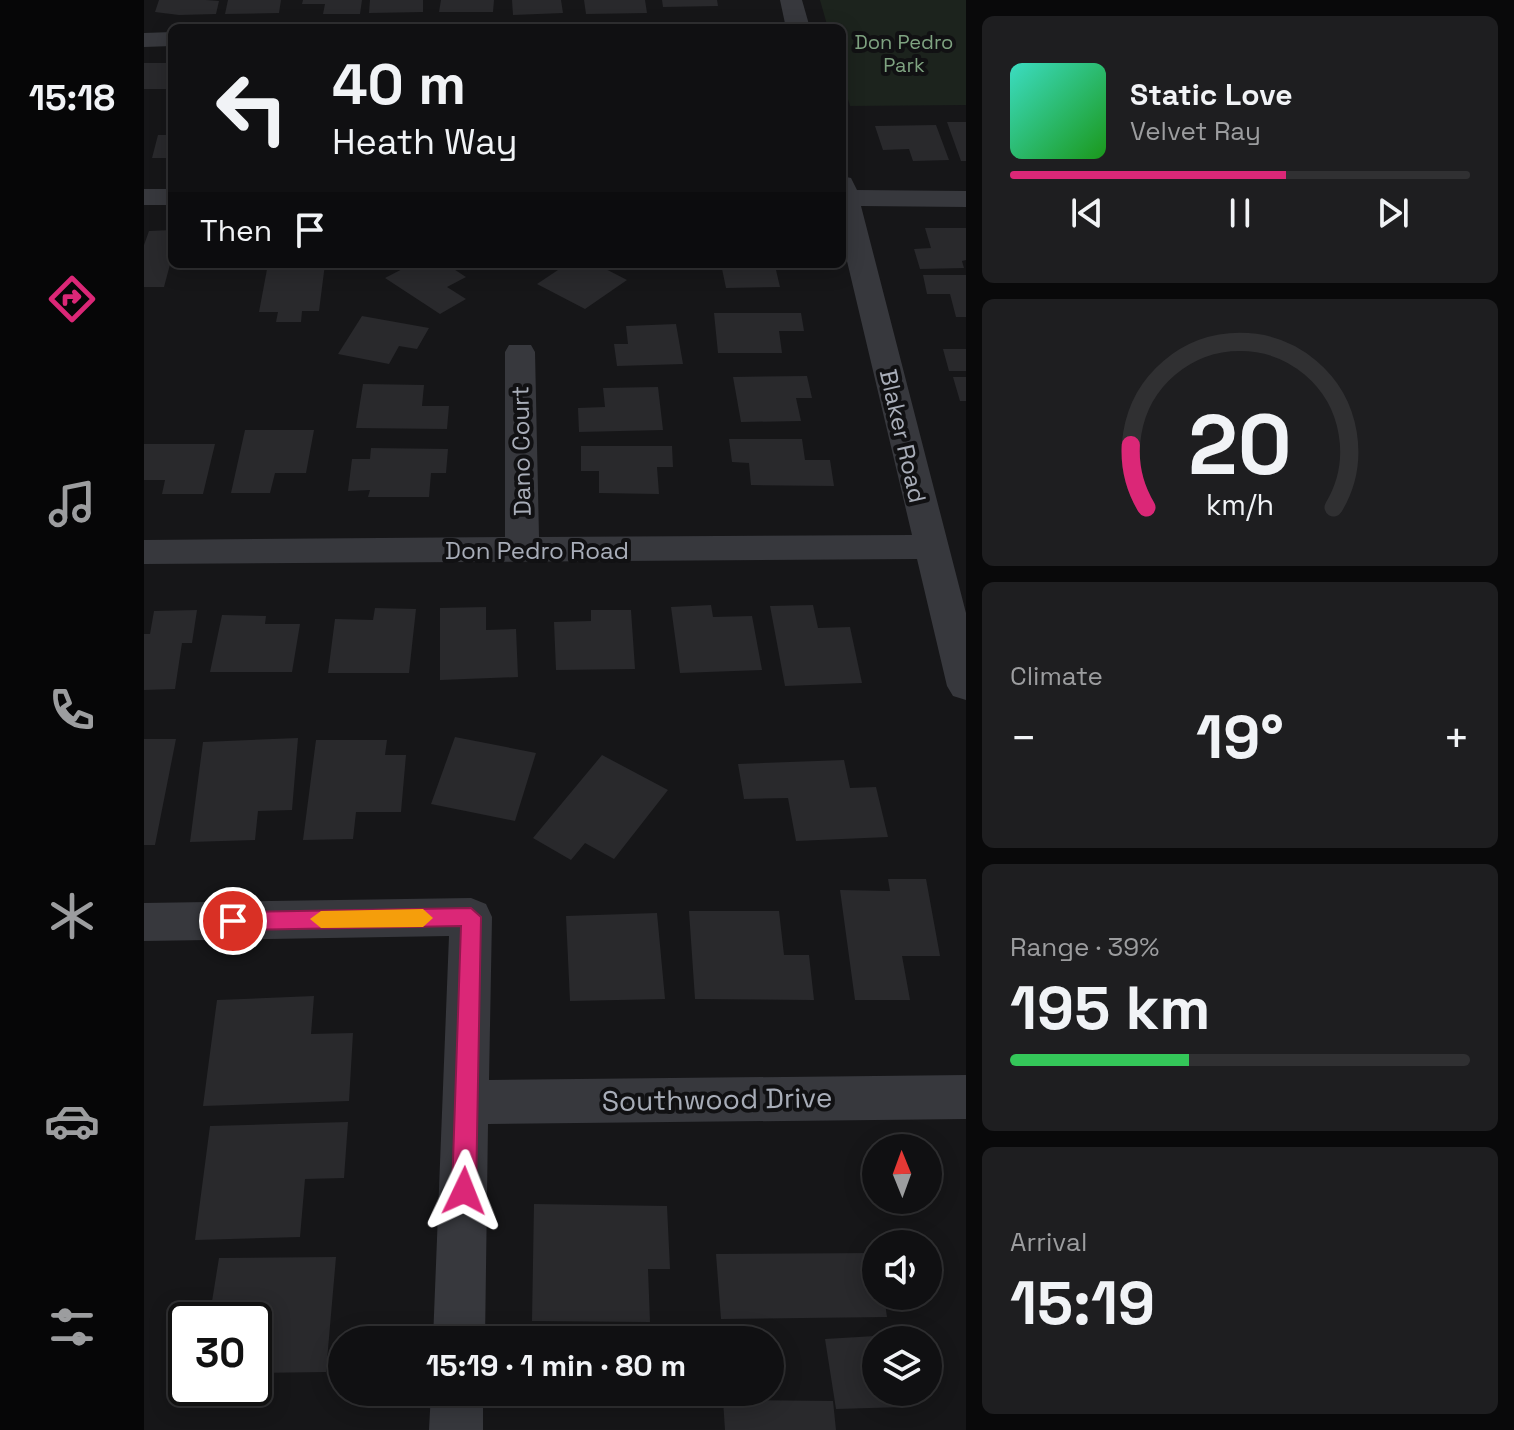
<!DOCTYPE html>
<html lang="en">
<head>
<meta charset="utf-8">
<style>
	body { margin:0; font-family:"Space Grotesk",sans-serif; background:#1e1e20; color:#f1f3f6; height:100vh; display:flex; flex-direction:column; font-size:30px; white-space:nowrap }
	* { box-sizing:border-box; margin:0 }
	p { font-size:26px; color:#9c9d9f }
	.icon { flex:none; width:44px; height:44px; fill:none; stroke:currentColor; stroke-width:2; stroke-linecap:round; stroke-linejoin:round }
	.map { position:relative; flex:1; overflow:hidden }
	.sheet { display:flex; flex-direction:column; gap:16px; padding:16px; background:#09090a; width:548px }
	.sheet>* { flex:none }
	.banner { position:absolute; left:24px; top:24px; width:678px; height:244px; border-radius:12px; box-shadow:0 4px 20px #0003,0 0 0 2px #303032; background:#101012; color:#f1f3f6; overflow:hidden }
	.needle { width:52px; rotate:359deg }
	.fabs { position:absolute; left:718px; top:1134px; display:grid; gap:16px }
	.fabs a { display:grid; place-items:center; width:80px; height:80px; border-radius:50%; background:#101012; box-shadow:0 4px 20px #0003,0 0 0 2px #303032; font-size:40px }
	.speed { position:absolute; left:24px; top:1302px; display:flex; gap:16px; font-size:40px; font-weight:700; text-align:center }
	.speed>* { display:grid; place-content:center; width:104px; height:104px; border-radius:50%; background:#101012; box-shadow:0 4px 20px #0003,0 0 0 2px #303032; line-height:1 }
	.speed .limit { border:4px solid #111; border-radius:12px; background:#fff; color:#111 }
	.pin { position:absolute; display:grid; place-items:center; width:68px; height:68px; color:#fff; margin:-34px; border:4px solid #fff; border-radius:50%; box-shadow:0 2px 8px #0007 }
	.me { position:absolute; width:88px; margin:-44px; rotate:2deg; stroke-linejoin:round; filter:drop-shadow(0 0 6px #0008) }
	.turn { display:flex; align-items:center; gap:28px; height:168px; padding:0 32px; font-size:36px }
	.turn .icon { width:104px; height:104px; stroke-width:2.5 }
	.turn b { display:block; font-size:56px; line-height:68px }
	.then { display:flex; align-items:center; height:76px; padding:0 32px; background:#0003; gap:16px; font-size:30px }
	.big { font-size:60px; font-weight:700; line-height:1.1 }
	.sheet .card { flex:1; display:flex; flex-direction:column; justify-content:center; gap:12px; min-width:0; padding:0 28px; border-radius:12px; background:#1e1e20 }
	.sheet .dial { align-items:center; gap:0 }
	.dial svg { height:208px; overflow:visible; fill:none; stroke:#303032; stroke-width:7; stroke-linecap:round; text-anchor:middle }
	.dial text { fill:#f1f3f6; stroke:none }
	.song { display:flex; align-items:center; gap:24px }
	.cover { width:96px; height:96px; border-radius:12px; background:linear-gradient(135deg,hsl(170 70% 55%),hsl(120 70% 35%)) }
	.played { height:8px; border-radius:4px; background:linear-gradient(90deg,#db2777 60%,#303032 60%) }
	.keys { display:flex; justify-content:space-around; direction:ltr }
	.heat { display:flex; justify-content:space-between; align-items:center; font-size:44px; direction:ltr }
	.charge { height:12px; border-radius:6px; background:linear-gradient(90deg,#34c759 39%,#303032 0) }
	.trip { position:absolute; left:184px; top:1326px; width:456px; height:80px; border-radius:40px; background:#101012; box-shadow:0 4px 20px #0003,0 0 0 2px #303032; font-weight:700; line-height:80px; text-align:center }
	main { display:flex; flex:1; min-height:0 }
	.dock { display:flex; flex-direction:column; width:144px; justify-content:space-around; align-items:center; background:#060607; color:#9c9d9f }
	.dock .icon { width:56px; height:56px }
	.dock .active { color:#db2777 }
	.dock b { font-size:36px; color:#f1f3f6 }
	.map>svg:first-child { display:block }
	.green { fill:#1c231d }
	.building { fill:#29292c }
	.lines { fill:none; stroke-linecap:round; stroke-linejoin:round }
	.minor { fill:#37383d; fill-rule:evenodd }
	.route { fill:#db2777; stroke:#8e194d; stroke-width:2 }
	.slow { fill:#f59e0b }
	.labels { text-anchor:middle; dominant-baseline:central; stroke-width:8; stroke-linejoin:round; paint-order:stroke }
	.far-park-label { font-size:20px; fill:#7fa381; stroke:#111113 }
	.street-label { font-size:24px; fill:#a8adb8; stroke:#111113 }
	.near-street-label { font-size:28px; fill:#a8adb8; stroke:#111113 }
</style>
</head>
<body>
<main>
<nav class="dock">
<b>15:18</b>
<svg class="icon active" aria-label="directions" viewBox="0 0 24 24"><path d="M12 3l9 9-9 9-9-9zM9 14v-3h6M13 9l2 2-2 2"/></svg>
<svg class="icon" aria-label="music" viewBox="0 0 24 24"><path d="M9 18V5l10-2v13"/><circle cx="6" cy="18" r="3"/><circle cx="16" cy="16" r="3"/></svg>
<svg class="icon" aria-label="phone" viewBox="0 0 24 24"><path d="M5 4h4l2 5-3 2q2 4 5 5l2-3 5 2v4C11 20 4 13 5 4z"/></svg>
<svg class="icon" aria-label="climate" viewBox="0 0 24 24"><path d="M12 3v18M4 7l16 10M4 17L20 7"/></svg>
<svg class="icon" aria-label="car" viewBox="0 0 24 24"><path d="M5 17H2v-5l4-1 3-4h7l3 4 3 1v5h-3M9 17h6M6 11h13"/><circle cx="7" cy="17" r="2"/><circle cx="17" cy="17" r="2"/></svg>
<svg class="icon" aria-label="filters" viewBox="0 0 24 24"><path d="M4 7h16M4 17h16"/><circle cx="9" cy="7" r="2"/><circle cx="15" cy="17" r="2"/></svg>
</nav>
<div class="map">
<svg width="822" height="1430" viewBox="0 0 822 1430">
	<rect width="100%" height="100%" fill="#161618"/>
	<!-- green -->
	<path class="green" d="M 676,0 L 822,0 L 822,105 L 706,106 L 698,79 L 698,28 L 684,28 Z"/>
	<!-- building -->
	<path class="building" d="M 15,0 L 62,0 L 75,1 L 72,14 L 35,15 L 11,12 Z
		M 84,0 L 137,0 L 135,13 L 81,14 Z
		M 159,0 L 218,0 L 216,14 L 179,14 L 181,4 L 158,4 Z
		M 226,0 L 279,0 L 279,12 L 225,13 Z
		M 297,0 L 350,0 L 349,12 L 295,12 Z
		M 368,0 L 417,0 L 419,13 L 369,15 Z
		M 440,0 L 501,0 L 503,13 L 442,14 Z
		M 518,0 L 573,0 L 574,6 L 519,7 Z
		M 0,63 L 28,63 L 27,89 L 0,89 Z
		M 803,122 L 822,122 L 822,161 L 817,161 Z
		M 792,125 L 805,160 L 769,161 L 765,149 L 739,150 L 731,126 Z
		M 14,135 L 28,135 L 28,158 L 8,158 Z
		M 781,228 L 822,228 L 822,260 L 818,261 L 820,268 L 776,269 L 770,249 L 787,248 Z
		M 28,230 L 28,257 L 20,287 L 0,287 L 0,245 L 5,231 Z
		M 47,264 L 109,264 L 108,267 L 46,269 Z
		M 124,264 L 181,264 L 175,311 L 158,311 L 157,322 L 132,322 L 134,312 L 115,312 Z
		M 268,264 L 302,264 L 322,277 L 303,287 L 322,299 L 296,314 L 241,278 Z
		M 423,264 L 452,264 L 483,280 L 441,309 L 393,284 Z
		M 577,264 L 648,264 L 650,270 L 632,270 L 636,287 L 582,288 Z
		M 779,275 L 822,275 L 822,317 L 812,317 L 806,294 L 783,294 Z
		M 570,313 L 657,313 L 660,331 L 635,331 L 638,353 L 574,353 Z
		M 218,316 L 285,328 L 273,349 L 255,346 L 245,364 L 194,354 Z
		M 532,324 L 539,364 L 473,366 L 470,344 L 484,344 L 482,326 Z
		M 799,349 L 822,349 L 822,371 L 805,371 Z
		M 663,376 L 668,398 L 652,398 L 657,421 L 597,422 L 589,377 Z
		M 809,377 L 822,377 L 822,401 L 816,401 Z
		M 219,384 L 280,385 L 278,406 L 305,406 L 303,429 L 212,428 Z
		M 514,387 L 519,430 L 435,432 L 434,408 L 461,407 L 459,388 Z
		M 101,430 L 170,430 L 162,473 L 131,473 L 126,493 L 87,493 Z
		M 585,439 L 658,439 L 661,460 L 686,460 L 690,486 L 607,485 L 605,463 L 588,462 Z
		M 0,444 L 71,444 L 59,494 L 18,494 L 21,480 L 0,480 Z
		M 437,446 L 528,446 L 529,467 L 513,467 L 515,494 L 455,493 L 455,471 L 437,471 Z
		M 227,448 L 304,449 L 302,473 L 287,473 L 285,497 L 224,497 L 226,490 L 204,491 L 208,459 L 226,459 Z
		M 567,605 L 569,617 L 608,616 L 618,670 L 536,673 L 527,607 Z
		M 669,605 L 674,628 L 706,627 L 718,683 L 641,686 L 626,606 Z
		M 342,607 L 342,630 L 372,629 L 374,677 L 296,680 L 296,608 Z
		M 231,608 L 272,609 L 265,673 L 184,673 L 191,619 L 229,620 Z
		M 53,610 L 48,643 L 38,643 L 31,689 L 0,690 L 0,634 L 6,634 L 10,611 Z
		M 447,610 L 487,610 L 491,669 L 412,670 L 410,622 L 447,621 Z
		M 78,615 L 122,616 L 121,624 L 156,624 L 148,672 L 66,672 Z
		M 311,737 L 392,753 L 371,821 L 287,804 Z
		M 154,738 L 148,810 L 114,811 L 111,840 L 46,842 L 59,742 Z
		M 0,739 L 32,739 L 11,845 L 0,845 Z
		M 172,740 L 243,740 L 241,755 L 262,755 L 257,812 L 212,812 L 209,839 L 159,840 Z
		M 458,755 L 524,790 L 470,859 L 441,843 L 427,860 L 389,838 Z
		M 700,760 L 706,788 L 732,787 L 744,837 L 652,841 L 644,798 L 600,799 L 594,764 Z
		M 744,879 L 782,879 L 796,956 L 758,956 L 766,1000 L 711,1000 L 696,890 L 746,891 Z
		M 545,911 L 635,911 L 640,955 L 665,955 L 670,1000 L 551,999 Z
		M 513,913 L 521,999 L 426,1001 L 422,916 Z
		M 170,996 L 167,1034 L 209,1033 L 205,1101 L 59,1106 L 73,1000 Z
		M 204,1122 L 200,1178 L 161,1179 L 156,1237 L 51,1240 L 66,1126 Z
		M 390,1204 L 523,1206 L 526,1269 L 504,1269 L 506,1322 L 388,1321 Z
		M 732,1253 L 732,1296 L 740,1296 L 743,1317 L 577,1319 L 572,1254 Z
		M 192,1257 L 182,1372 L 110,1373 L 110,1320 L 65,1320 L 75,1258 Z
		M 748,1335 L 749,1340 L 732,1340 L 732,1392 L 758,1392 L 760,1407 L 692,1409 L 681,1339 Z
		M 579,1400 L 689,1401 L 692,1430 L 581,1430 Z"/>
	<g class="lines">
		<!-- minor -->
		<path class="minor" d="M 636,0 L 658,0 L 666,28 L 642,28 Z
			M 28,32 L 28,46 L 0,47 L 0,33 Z
			M 698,176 L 707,178 L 713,190 L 822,191 L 822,207 L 717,206 L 822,613 L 822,700 L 809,696 L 803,686 L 773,559 L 0,564 L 0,540 L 361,537 L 361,352 L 365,345 L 387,345 L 391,352 L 395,537 L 768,535 L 698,240 Z
			M 0,189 L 28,189 L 28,205 L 0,205 Z
			M 327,898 L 342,904 L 348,917 L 345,1080 L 822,1075 L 822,1119 L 344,1124 L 341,1340 L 289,1340 L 305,936 L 0,941 L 0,903 Z
			M 287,1392 L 339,1392 L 339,1430 L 285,1430 Z"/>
	</g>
	<!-- route -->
	<path class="route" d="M 327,908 L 337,917 L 332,1191 L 328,1199 L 320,1203 L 312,1199 L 308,1191 L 317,926 L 89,930 L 79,921 L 89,912 Z"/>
	<!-- slow -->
	<path class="slow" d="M 279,909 L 289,918 L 279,927 L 177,928 L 166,919 L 177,911 Z"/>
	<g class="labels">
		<!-- far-park labels -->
		<g class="far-park-label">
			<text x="760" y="42">Don Pedro<tspan x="760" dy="23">Park</tspan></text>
		</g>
		<!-- street labels -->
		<g class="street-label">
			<text transform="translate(759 436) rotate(77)">Blaker Road</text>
			<text transform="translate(377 451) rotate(-91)">Dano Court</text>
			<text x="393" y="550">Don Pedro Road</text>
		</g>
		<!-- near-street labels -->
		<g class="near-street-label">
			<text transform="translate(573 1099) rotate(-1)">Southwood Drive</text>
		</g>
	</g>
</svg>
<div class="fabs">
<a><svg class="needle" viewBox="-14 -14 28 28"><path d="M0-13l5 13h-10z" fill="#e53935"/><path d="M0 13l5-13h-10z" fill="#9c9d9f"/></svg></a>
<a><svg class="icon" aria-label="sound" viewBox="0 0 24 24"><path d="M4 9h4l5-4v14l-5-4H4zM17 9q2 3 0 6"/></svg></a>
<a><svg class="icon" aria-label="layers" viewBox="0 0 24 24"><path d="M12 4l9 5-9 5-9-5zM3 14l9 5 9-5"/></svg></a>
</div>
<div class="speed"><div class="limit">30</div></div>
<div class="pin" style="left:89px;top:921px;background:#d93025"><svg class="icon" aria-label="arrive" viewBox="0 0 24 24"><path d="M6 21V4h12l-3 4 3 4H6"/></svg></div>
<svg class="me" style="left:320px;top:1191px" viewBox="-20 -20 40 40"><path d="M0-17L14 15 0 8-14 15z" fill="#db2777" stroke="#fff" stroke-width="4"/></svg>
<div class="trip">15:19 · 1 min · 80 m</div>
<div class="banner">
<div class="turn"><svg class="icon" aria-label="left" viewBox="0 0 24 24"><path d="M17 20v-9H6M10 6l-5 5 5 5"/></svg><div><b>40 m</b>Heath Way</div></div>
<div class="then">Then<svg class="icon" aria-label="arrive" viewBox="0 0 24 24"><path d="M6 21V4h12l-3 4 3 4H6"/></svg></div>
</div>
</div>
<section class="sheet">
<div class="card">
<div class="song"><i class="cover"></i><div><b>Static Love</b><p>Velvet Ray</p></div></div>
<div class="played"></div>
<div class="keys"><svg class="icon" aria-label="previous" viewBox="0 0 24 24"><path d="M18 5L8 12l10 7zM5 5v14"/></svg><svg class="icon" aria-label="pause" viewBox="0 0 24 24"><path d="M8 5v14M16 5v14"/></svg><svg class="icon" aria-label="next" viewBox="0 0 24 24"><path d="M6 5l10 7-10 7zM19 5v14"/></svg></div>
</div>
<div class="card dial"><svg viewBox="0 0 100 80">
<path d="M14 69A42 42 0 1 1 86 69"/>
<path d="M14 69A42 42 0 0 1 8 45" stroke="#db2777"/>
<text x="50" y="56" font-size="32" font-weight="700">20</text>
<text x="50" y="72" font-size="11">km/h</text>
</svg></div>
<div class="card"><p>Climate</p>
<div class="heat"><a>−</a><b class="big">19°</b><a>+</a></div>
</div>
<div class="card"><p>Range · 39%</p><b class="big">195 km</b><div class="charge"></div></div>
<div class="card"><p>Arrival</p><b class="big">15:19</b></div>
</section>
</main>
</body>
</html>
